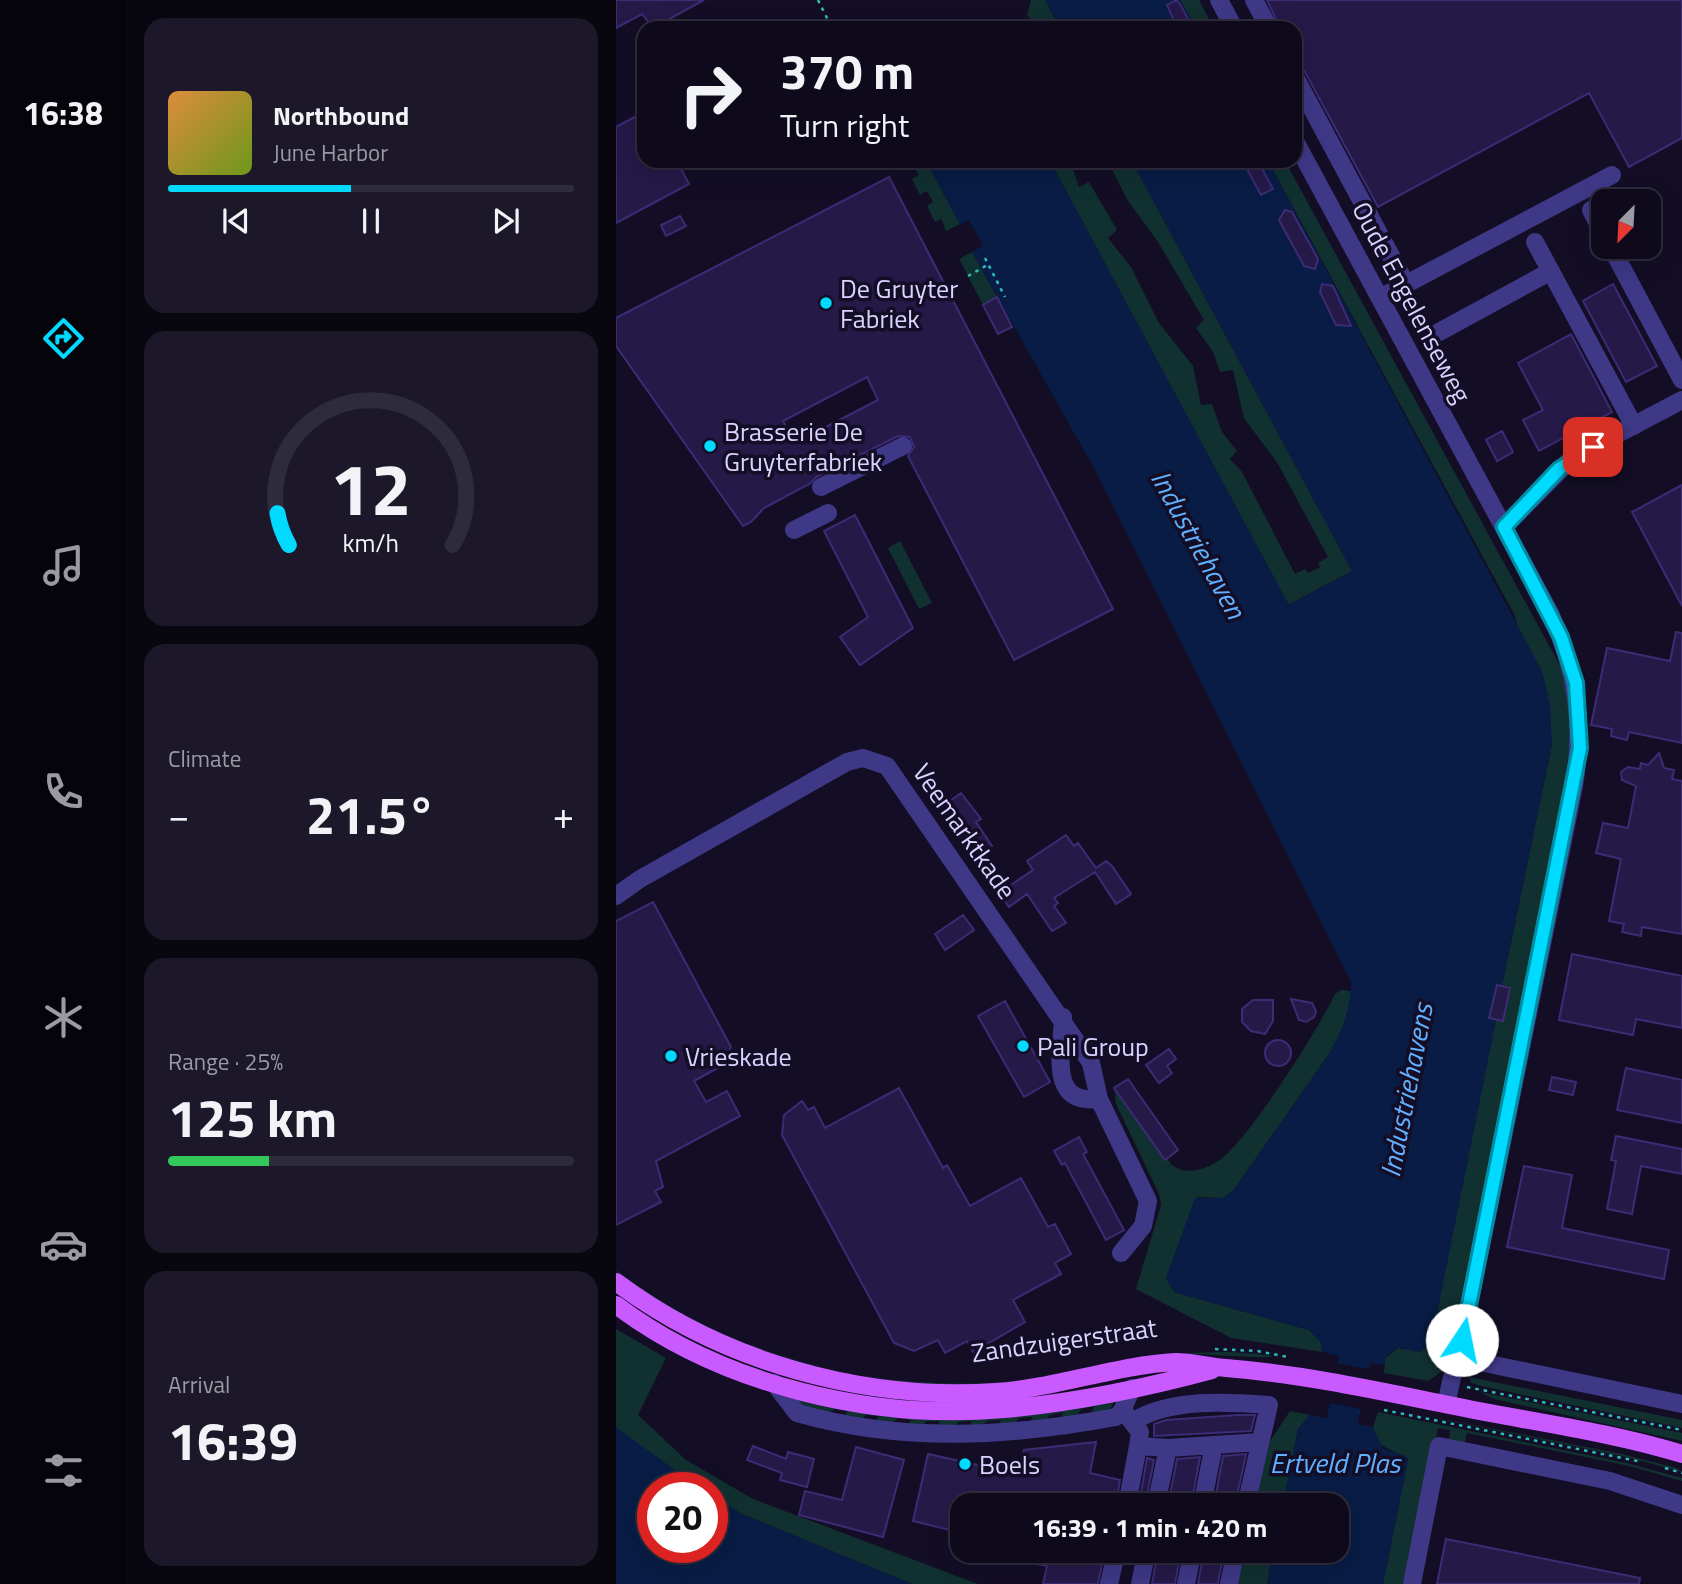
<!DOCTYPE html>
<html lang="en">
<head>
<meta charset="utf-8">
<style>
	body { margin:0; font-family:"Titillium Web",sans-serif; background:#1c1829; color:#f1f3f6; height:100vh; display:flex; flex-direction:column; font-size:26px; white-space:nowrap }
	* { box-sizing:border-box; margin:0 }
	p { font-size:23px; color:#9b9aa3 }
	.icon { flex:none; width:38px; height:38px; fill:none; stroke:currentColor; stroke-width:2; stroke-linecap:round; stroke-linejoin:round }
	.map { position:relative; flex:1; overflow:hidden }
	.details { display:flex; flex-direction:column; gap:18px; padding:18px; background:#08060f; width:490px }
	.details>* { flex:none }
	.banner { position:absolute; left:21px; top:21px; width:665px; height:147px; border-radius:21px; box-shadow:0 7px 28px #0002,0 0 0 2px #2e2b3b; background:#0e0a1c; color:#f1f3f6; overflow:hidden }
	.needle { width:46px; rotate:204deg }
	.fabs { position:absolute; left:975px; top:189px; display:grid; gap:14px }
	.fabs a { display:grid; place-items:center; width:70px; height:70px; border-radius:14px; background:#0e0a1c; box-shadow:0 7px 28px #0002,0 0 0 2px #2e2b3b; font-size:35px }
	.speed { position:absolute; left:21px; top:1472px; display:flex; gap:14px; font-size:35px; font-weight:700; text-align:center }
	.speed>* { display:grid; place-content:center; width:91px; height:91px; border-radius:50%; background:#0e0a1c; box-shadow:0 7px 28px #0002,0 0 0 2px #2e2b3b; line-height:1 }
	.speed .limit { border:10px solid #d22; background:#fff; color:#111 }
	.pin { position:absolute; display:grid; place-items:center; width:60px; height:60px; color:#fff; margin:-30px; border-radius:14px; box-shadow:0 4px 10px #0006 }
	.me { position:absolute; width:77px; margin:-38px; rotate:11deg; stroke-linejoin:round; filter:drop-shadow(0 0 5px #0008) }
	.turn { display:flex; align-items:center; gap:24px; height:147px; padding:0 28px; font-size:32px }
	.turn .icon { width:91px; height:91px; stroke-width:2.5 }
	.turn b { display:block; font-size:49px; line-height:60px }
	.big { font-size:52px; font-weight:700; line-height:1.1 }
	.details .tile { flex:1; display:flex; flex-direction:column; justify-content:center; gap:10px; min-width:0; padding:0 24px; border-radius:21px; background:#1c1829 }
	.details .dial { align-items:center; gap:0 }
	.dial svg { height:182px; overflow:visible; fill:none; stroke:#2e2b3b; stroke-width:7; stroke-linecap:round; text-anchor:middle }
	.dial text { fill:#f1f3f6; stroke:none }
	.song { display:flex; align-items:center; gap:21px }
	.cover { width:84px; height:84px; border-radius:10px; background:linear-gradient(135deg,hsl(30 70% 55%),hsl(80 70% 35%)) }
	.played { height:7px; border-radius:4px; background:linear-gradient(90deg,#00dafe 45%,#2e2b3b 45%) }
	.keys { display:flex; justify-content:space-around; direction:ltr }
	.heat { display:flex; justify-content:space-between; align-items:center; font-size:38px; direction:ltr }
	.charge { height:10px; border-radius:5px; background:linear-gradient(90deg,#34c759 25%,#2e2b3b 0) }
	.trip { position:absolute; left:334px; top:1493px; width:399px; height:70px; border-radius:21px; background:#0e0a1c; box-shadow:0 7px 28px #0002,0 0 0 2px #2e2b3b; font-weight:700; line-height:70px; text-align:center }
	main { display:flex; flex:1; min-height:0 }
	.menu { display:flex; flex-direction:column; width:126px; justify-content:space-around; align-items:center; background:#06040b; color:#9b9aa3 }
	.menu .icon { width:49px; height:49px }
	.menu .on { color:#00dafe }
	.menu b { font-size:32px; color:#f1f3f6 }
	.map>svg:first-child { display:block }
	.green { fill:#113030 }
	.water { fill:#081c45 }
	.pier { fill:#130e26 }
	.building { fill:#251948; stroke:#3c2b75; stroke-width:2; fill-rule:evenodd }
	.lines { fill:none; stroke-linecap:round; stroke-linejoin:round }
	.path { stroke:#2bbcb9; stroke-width:2.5; stroke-dasharray:3.5 5; stroke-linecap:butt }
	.minor { stroke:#3e3887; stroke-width:18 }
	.major { stroke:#c85aff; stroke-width:18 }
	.route-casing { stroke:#008ea5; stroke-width:18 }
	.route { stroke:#00dafe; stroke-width:12 }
	.poi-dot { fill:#00dafe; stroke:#130e26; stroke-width:2.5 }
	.labels { text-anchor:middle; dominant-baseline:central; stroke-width:7; stroke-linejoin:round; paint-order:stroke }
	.poi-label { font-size:26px; fill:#dad3ff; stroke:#130e26; text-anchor:start }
	.street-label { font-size:26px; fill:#dad3ff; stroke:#130e26 }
	.water-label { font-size:28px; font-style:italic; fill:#61afff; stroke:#130e26 }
</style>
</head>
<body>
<main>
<nav class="menu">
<b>16:38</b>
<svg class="icon on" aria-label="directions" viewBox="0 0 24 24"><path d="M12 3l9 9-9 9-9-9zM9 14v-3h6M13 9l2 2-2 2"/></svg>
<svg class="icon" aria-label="music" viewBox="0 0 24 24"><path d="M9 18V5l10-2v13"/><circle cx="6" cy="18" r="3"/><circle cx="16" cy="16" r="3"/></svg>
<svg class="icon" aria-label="phone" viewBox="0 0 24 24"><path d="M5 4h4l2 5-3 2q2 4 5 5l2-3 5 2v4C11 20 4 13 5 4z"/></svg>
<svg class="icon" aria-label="climate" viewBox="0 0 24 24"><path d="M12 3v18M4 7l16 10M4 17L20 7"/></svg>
<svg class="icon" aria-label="car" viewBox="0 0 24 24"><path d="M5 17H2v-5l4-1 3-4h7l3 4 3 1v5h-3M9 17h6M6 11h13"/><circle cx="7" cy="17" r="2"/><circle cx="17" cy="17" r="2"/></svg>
<svg class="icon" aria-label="filters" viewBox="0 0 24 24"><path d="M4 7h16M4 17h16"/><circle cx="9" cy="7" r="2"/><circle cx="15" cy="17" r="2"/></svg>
</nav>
<section class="details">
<div class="tile">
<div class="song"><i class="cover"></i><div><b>Northbound</b><p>June Harbor</p></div></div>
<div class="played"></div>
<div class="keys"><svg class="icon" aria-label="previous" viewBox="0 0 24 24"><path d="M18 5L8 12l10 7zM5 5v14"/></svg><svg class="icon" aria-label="pause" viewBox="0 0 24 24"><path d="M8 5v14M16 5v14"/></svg><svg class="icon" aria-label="next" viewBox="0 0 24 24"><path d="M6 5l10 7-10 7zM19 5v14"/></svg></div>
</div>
<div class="tile dial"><svg viewBox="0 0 100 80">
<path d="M14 69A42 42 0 1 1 86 69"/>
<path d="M14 69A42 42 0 0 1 9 55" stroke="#00dafe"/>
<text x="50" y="56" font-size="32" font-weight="700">12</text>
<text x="50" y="72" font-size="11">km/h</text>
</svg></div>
<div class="tile"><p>Climate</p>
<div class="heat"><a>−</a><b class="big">21.5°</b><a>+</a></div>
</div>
<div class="tile"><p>Range · 25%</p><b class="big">125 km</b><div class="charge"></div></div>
<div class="tile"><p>Arrival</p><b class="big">16:39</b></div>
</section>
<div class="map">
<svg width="1066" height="1584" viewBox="0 0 1066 1584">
	<rect width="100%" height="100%" fill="#130e26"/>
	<!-- green -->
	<path class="green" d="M 415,0 L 429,0 L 444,28 L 419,28 L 411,14 Z
		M 564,0 L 583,0 L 598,28 L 580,28 Z
		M 287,161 L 310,161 L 344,224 L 330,231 L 325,219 L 319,222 L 311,206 L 317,202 L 311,191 L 304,195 L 296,179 L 303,175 L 296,162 L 289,165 Z
		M 434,161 L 454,161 L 463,187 L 473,182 L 501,230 L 492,238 L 515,267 L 543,323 L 577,366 L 585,405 L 596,404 L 606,432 L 621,451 L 614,459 L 626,472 L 679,574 L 689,569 L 692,573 L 704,567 L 702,563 L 712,557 L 662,464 L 628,418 L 617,370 L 604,372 L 597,352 L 580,328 L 588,320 L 542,242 L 512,201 L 492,161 L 516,161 L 736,571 L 672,605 Z
		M 652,161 L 669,161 L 948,673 L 954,718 L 953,772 L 832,1360 L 825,1372 L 812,1381 L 768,1373 L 769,1358 L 782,1348 L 804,1351 L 879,1019 L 873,1018 L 881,985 L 886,986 L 936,744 L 898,614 Z
		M 356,252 L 381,297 L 367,305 L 343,259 Z
		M 284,541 L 316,603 L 303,609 L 272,548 Z
		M 725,990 L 735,991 C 735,1014 724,1035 713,1054 L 617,1191 L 607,1198 L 582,1197 L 558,1292 L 693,1330 L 705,1342 L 706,1352 L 615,1338 L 520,1289 L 545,1205 L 543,1194 L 500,1104 L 498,1085 L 555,1164 C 570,1177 591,1169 605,1159 C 634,1137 702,1030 719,994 Z
		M 0,1270 C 120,1363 283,1400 432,1377 C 515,1364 571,1343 658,1356 C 648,1360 585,1352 564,1355 C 503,1363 443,1381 381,1384 C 274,1390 175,1365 78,1322 C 61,1314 7,1286 0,1270 Z
		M 0,1329 L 50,1358 L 22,1415 L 70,1460 L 137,1499 L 362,1584 L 296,1584 L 126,1514 L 96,1496 L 96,1488 C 70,1487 20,1446 0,1427 Z
		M 853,1377 L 1066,1420 L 1066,1428 L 865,1386 L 855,1383 Z
		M 864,1392 L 1066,1433 L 1066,1441 L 878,1399 Z
		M 180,1398 L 229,1408 L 498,1402 L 492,1413 L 475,1415 L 478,1406 L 465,1409 L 457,1421 L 444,1421 L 447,1412 L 434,1415 L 425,1426 L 413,1426 L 416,1417 L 403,1418 L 394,1430 L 381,1429 L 385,1420 L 371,1421 L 362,1431 L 352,1430 L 356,1421 L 343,1422 L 333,1432 L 320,1429 L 324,1421 L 311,1421 L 301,1430 L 290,1427 L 295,1420 L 282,1418 L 271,1428 L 258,1423 L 263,1416 L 251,1415 L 239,1423 L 226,1418 L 232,1411 L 219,1409 L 207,1416 L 189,1412 Z
		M 674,1411 L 694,1415 L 682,1429 L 667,1505 L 638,1505 L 654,1441 Z
		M 762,1412 L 1011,1463 L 1066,1478 L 1066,1481 L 1013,1466 L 851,1433 L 849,1443 L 833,1439 L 834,1430 L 822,1428 L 788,1584 L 767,1584 L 792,1459 L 763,1444 L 757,1427 Z
		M 796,1413 L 1006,1454 L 1061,1468 L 1066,1472 L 1010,1457 Z
		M 628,1551 L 657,1551 L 651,1584 L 621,1584 Z"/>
	<!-- water -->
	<path class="water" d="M 429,0 L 564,0 L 580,28 L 444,28 Z
		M 310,161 L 434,161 L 673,605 L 736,571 L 516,161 L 652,161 L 926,671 L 934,705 L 936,743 L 886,986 L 881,985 L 873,1018 L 880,1020 L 815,1344 L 804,1352 L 782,1348 L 771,1355 L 768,1365 L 754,1363 L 742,1424 L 757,1427 L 767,1449 L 788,1455 L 792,1459 L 767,1584 L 651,1584 L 657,1551 L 721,1550 L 721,1505 L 667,1505 L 682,1429 L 694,1415 L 711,1418 L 723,1356 L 706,1352 L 705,1342 L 693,1330 L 558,1292 L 550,1278 L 579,1198 L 607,1198 L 617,1191 L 713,1054 C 726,1031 735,1009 735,982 L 483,477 L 356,252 L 367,246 L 353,220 L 344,224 Z
		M 0,1427 L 82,1487 L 37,1488 L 37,1547 L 96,1547 L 96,1496 L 126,1514 L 296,1584 L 0,1584 Z"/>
	<!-- pier -->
	<path class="pier" d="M 719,1363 L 756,1370 L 748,1410 L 711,1402 Z"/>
	<!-- building -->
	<path class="building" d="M 0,0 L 88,0 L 37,28 L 26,14 L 0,28 Z
		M 560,0 L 564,4 L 577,28 L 561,28 L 551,5 Z
		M 651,0 L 1066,0 L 1066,138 L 1013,167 L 973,93 L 762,207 L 689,72 L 679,60 L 679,28 L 664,28 Z
		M 28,112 L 28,161 L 61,161 L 73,184 L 0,223 L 0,127 Z
		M 643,163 L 657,189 L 645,195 L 631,169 Z
		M 273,177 L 497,609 L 398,660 L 292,456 L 298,447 L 294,437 L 282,436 L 200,477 L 195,483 L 148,508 L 135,522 L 127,526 L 0,346 L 0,318 ZM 251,377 L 262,400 L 179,443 L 167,421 Z
		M 669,210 L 676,212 L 702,259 L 699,269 L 688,266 L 663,220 Z
		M 64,216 L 70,226 L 50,236 L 45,225 Z
		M 706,284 L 717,286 L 735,326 L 720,325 L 704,292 Z
		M 997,284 L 1041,366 L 1010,382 L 967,301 Z
		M 381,297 L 396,327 L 382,334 L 367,305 Z
		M 955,334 L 996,412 L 923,451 L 907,420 L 927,410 L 902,363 Z
		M 886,431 L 897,452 L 881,461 L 870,440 Z
		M 1066,485 L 1066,606 L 1016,512 Z
		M 239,515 L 297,628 L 244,665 L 224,637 L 252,617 L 208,531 Z
		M 1060,632 L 1066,633 L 1066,743 L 1013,732 L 1011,740 L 995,736 L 996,729 L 975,725 L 991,648 L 1054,661 Z
		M 1043,753 L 1048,768 L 1058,770 L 1056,779 L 1066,781 L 1066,934 L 1026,927 L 1025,936 L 1006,932 L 1008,924 L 993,921 L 1005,859 L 980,853 L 987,823 L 1012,828 L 1020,786 L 1006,780 L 1005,772 L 1012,767 L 1024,769 L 1025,763 L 1032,765 Z
		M 345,793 L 365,819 L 360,822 L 376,846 L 359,858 L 324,808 Z
		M 450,835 L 458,846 L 462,843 L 480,868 L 490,861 L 496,866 L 515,894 L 500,904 L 479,872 L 438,898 L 442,903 L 438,906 L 450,923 L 436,931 L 411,894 L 393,907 L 383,893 L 417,870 L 411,861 Z
		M 37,902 L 115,1047 L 107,1065 L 78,1081 L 90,1102 L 111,1091 L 124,1116 L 40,1161 L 47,1187 L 39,1191 L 45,1202 L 0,1225 L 0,921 Z
		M 347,915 L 358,930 L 329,950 L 319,934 Z
		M 956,954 L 1066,976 L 1066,1028 L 1020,1019 L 1017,1035 L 943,1020 Z
		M 881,985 L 894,988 L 887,1021 L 873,1018 Z
		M 675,999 L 696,1003 L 700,1011 L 698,1017 L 690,1022 L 683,1020 Z
		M 637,1000 L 657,1000 L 657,1021 L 649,1034 L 635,1031 L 626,1022 L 626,1009 Z
		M 389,1001 L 434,1082 L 408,1097 L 362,1016 Z
		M649 1053a13 13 0 1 1 26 0a13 13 0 1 1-26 0Z
		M 553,1049 L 560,1059 L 551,1066 L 556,1073 L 543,1083 L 530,1065 Z
		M 1010,1068 L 1066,1080 L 1066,1123 L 1001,1110 Z
		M 936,1077 L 960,1082 L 957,1095 L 933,1090 Z
		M 512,1079 L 562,1150 L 549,1160 L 498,1088 Z
		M 283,1088 L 327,1168 L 331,1165 L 354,1206 L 405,1178 L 432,1227 L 439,1224 L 455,1254 L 439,1263 L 445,1274 L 397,1300 L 409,1322 L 357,1352 L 351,1341 L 329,1353 L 322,1340 L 298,1351 L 278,1343 L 166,1135 L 168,1115 L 186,1101 L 192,1110 L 198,1107 L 209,1128 Z
		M 1000,1136 L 1066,1149 L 1066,1174 L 1025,1166 L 1016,1214 L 991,1209 L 1000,1161 L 995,1160 Z
		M 463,1137 L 471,1152 L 467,1154 L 508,1230 L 490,1240 L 449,1163 L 446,1165 L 438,1151 Z
		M 908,1166 L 956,1175 L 946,1228 L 1053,1250 L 1048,1279 L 891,1247 Z
		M 622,1415 L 639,1415 L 635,1431 L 538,1436 L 538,1424 L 550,1420 Z
		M 480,1442 L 474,1473 L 504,1480 L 500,1505 L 346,1505 L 346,1533 L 297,1521 L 312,1454 L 402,1474 L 408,1450 Z
		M 137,1446 L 170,1459 L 172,1452 L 198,1459 L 191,1487 L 164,1480 L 166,1473 L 131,1460 Z
		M 240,1447 L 288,1460 L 267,1537 L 183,1515 L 189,1491 L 226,1500 Z
		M 630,1454 L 619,1505 L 598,1505 L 607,1456 Z
		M 584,1457 L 575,1505 L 552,1505 L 561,1459 Z
		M 531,1458 L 538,1460 L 529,1505 L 523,1505 Z
		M 830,1539 L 1024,1578 L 1023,1584 L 821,1584 Z
		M 407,1550 L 486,1564 L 482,1584 L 427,1584 L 431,1566 L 405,1561 Z
		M 542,1550 L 565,1550 L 559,1584 L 536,1584 Z
		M 588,1550 L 608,1550 L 602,1584 L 582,1584 Z"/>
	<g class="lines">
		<!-- path -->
		<path class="path" d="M 202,0 L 216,28
			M 369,258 L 389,297
			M 352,276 L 373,264
			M 599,1349 L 641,1351 L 672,1357
			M 851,1387 L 1066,1430
			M 768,1410 L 1026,1462
			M 1049,1468 L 1066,1473"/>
		<!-- minor -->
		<path class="minor" d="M 603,0 L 618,28
			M 638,0 L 653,28
			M 679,77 L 790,284
			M 679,141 L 934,613 C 961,670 968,723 958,786 L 846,1340 L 849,1351 L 859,1361 L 1066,1404
			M 975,210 L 987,233
			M 919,242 L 1018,426
			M 995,247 L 1066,380
			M 764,298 L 996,175
			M 814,337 L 935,271
			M 205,487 L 287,446
			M 888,527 L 956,458 L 1066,400
			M 178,530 L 212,513
			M 0,896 L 24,879 L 231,762 L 247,758 L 271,766 L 475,1063 L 483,1099 L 532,1201 L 527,1226 L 505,1253
			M 447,1017 C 446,1052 432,1105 483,1099
			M 158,1383 L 181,1413 C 287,1443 393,1437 500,1417 L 506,1411 L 516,1388
			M 830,1404 L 840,1360 L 849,1351
			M 509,1413 L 524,1432 L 522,1446 L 552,1448 L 644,1442
			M 518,1421 C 555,1398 611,1402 653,1405 L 630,1505
			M 511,1505 L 522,1446
			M 540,1505 L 552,1448
			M 586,1505 L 598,1445
			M 493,1584 L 501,1550
			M 524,1584 L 531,1550
			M 570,1584 L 577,1550
			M 613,1584 L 620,1550
			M 796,1584 L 823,1446 L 994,1481 L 1066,1505"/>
		<!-- major -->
		<path class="major" d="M 0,1282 C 107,1362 247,1401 380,1392 C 441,1388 500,1365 560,1362 C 576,1362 594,1367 610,1368 C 685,1374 759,1390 833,1405 C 910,1421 991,1431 1066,1454
			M 0,1305 C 106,1385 257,1421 388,1409 C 457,1403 529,1388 596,1370"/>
	</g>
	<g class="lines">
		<!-- route casing -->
		<g class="route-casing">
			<path id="route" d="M 846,1340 L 964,748 L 960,683 L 945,637 L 888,527 L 943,469 L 977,447"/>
		</g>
		<!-- route -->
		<use href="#route" class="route"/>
	</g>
	<!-- markers -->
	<g class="poi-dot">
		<circle cx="210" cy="303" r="7"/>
		<circle cx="94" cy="446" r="7"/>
		<circle cx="407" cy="1046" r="7"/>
		<circle cx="55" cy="1056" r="7"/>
		<circle cx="349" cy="1464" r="7"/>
	</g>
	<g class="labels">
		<!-- poi labels -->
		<g class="poi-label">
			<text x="224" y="288">De Gruyter<tspan x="224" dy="30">Fabriek</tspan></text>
			<text x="108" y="431">Brasserie De<tspan x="108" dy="30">Gruyterfabriek</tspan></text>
			<text x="421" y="1046">Pali Group</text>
			<text x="69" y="1056">Vrieskade</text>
			<text x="363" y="1464">Boels</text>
		</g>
		<!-- street labels -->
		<g class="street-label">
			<text transform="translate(796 302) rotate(62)">Oude Engelenseweg</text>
			<text transform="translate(349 831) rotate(55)">Veemarktkade</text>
			<text transform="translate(448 1340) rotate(-8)">Zandzuigerstraat</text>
		</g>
		<!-- water labels -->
		<g class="water-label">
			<text transform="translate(583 544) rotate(61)">Industriehaven</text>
			<text transform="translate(790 1090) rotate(-79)">Industriehavens</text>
			<text x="719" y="1462">Ertveld Plas</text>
		</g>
	</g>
</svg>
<div class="fabs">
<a><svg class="needle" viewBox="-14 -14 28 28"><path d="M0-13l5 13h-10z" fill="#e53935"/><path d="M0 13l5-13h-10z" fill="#9b9aa3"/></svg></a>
</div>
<div class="speed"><div class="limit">20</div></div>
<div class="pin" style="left:977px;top:447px;background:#d93025"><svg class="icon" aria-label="arrive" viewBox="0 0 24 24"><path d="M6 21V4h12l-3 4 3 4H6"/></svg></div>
<svg class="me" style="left:846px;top:1340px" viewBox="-20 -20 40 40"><circle r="19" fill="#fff"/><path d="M0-13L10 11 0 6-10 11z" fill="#00dafe"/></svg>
<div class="trip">16:39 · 1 min · 420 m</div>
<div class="banner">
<div class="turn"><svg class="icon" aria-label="right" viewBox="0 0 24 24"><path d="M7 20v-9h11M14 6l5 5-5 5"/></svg><div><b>370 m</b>Turn right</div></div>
</div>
</div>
</main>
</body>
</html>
